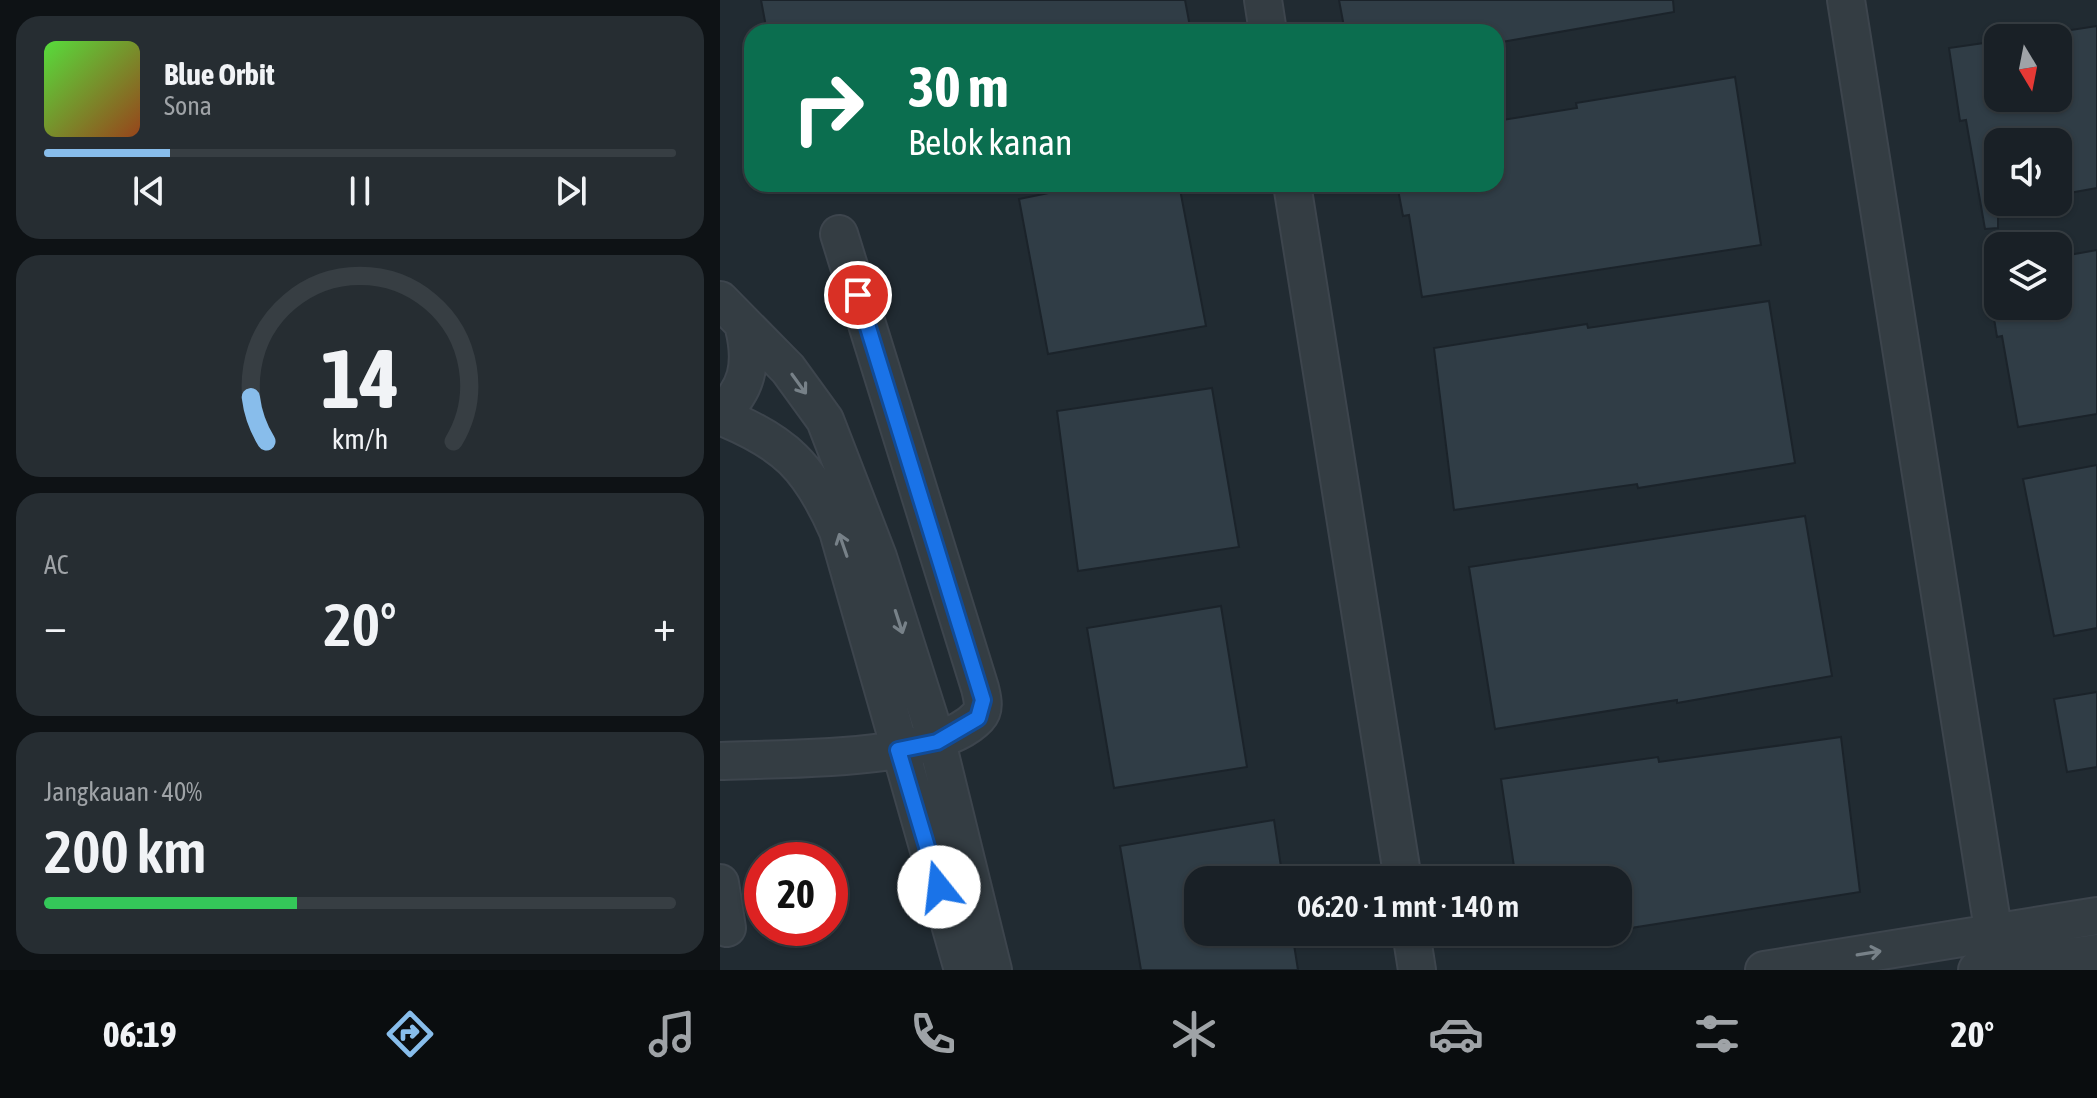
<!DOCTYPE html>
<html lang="id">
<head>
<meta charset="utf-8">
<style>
	body { margin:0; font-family:"Asap Condensed",sans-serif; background:#262d32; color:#f1f3f6; height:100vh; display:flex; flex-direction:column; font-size:30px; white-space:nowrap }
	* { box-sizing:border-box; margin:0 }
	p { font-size:26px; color:#9fa3a7 }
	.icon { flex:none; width:44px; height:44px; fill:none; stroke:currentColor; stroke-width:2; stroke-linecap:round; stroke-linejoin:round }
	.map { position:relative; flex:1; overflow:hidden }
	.panel { display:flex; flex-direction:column; gap:16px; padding:16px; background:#0e1215; width:720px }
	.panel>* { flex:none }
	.banner { position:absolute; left:24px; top:24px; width:760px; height:168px; border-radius:24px; box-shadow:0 2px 6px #0004,0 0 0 2px #373e43; background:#0b6e4f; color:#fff; overflow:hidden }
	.needle { width:52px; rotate:170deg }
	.fabs { position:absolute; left:1264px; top:24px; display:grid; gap:16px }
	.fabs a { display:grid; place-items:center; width:88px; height:88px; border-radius:16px; background:#192026; box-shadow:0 2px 6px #0004,0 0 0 2px #373e43; font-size:40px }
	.speed { position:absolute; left:24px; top:842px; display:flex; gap:16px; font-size:40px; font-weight:700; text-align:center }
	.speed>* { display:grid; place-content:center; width:104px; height:104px; border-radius:50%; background:#192026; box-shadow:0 2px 6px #0004,0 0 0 2px #373e43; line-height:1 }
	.speed .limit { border:12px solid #d22; background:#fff; color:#111 }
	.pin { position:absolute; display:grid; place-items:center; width:68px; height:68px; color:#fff; margin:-34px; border:4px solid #fff; border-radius:50%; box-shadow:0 2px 8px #0007 }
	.me { position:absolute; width:88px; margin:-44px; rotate:344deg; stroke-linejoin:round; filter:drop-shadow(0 0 6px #0008) }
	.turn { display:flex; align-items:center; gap:28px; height:168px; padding:0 32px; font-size:36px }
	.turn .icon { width:104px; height:104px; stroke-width:2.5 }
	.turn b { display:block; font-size:56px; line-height:68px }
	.big { font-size:60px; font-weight:600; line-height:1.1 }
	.panel .card { flex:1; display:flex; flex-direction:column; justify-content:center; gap:12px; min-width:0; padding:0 28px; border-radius:24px; background:#262d32 }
	.panel .dial { align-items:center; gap:0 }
	.dial svg { height:208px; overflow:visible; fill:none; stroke:#373e43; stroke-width:7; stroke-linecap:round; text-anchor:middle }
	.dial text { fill:#f1f3f6; stroke:none }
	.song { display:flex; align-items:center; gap:24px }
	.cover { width:96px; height:96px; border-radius:12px; background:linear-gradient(135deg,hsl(110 70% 55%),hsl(20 70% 35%)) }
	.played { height:8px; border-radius:4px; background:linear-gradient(90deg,#88bdeb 20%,#373e43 20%) }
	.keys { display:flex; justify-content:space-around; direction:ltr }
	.heat { display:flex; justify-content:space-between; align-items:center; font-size:44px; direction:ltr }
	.charge { height:12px; border-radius:6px; background:linear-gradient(90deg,#34c759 40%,#373e43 0) }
	.trip { position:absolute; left:464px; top:866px; width:448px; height:80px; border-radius:24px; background:#192026; box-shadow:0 2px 6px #0004,0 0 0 2px #373e43; font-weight:600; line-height:80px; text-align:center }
	.menu { display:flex; height:128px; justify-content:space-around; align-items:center; background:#0a0d0f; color:#9fa3a7 }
	.menu .icon { width:56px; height:56px }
	.menu .current { color:#88bdeb }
	.menu b { font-size:36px; color:#f1f3f6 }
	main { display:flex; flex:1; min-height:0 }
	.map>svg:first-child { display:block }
	.building { fill:#303d46; stroke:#1b232a; stroke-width:2 }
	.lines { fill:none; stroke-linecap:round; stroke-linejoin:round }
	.minor-casing { stroke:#3d454d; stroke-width:40 }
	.minor { stroke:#343d43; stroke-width:36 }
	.oneway { stroke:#778188 }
	.route-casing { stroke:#114b97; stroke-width:20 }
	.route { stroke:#1a73e8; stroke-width:14 }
</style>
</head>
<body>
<main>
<section class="panel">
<div class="card">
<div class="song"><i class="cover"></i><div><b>Blue Orbit</b><p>Sona</p></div></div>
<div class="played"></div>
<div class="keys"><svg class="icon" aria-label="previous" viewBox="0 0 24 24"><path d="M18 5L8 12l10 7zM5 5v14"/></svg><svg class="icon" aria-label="pause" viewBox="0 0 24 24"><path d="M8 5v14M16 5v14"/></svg><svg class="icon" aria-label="next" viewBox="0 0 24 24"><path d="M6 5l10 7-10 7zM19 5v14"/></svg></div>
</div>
<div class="card dial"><svg viewBox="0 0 100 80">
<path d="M14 69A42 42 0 1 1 86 69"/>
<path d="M14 69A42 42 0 0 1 8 52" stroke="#88bdeb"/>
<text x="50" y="56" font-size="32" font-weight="700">14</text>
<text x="50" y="72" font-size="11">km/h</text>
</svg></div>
<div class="card"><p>AC</p>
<div class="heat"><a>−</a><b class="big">20°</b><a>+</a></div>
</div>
<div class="card"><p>Jangkauan · 40%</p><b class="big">200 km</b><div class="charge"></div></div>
</section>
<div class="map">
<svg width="1377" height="970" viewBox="0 0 1377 970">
	<rect width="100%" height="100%" fill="#212b32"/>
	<!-- building -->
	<path class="building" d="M 41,0 L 465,0 L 471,32 L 47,32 Z
		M 619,0 L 953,0 L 954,12 L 776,43 L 776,32 L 625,32 Z
		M 1377,26 L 1377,188 L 1338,195 L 1338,142 L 1278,142 L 1278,228 L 1265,229 L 1246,120 L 1240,121 L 1229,48 L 1278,41 L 1278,98 L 1338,98 L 1338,32 Z
		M 1015,77 L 1041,245 L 702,297 L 689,215 L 683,216 L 677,184 L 776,184 L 776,121 L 857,108 L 856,103 Z
		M 373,184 L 459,184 L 486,326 L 328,354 L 299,199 Z
		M 1377,250 L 1377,414 L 1298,427 L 1282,336 L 1277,337 L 1272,306 L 1338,306 L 1338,257 Z
		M 1049,301 L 1075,463 L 918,488 L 917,484 L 734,510 L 714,348 L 867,324 L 868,328 Z
		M 492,388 L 519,547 L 358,571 L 337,411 Z
		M 1377,465 L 1377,628 L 1334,636 L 1303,479 Z
		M 1085,516 L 1112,676 L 957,703 L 957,700 L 775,729 L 749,567 Z
		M 501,606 L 527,767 L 394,788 L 367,628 Z
		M 1377,692 L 1377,767 L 1347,772 L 1334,699 Z
		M 1121,737 L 1140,892 L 898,930 L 898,880 L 796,880 L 781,779 L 938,757 L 939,762 Z
		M 554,820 L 563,880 L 478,880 L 478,932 L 572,932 L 578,970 L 421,970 L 400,846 Z"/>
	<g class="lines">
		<!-- minor casing -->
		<g class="minor-casing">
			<path id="minor" d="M 543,0 L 548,32
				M 1126,0 L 1279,967
				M 572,184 L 683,880
				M 0,300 L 68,369 L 105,420 L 158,557 L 217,742 L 273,970
				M 0,415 C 27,389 33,365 24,328
				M 0,416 C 65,442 90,467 118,531 L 243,970
				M 0,761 C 62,758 215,763 258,717 C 266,709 262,697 260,688 L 119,234
				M 0,883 L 7,928
				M 691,932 L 697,970
				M 1044,970 L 1377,916
				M 1257,970 L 1377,953"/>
		</g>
		<!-- minor -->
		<use href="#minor" class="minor"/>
	</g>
	<!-- one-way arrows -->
	<defs><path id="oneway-shaft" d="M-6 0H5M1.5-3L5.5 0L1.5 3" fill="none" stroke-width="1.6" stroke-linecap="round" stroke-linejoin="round" transform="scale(2)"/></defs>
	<g class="oneway">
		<use href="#oneway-shaft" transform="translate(79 384) rotate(54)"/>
		<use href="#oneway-shaft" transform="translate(123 545) rotate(-109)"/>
		<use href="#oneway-shaft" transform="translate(179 622) rotate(72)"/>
		<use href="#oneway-shaft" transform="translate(1149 953) rotate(-9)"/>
	</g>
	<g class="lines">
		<!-- route casing -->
		<g class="route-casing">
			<path id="route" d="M 138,295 L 263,700 L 258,718 L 217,742 L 178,750 L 219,887"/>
		</g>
		<!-- route -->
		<use href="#route" class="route"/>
	</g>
</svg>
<div class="fabs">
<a><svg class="needle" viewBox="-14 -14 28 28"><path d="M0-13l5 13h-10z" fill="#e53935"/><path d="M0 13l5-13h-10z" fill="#9fa3a7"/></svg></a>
<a><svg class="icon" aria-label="sound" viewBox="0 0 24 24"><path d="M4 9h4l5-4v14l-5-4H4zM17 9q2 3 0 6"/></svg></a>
<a><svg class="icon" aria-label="layers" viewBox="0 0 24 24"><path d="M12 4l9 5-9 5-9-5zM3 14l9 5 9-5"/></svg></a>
</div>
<div class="speed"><div class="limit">20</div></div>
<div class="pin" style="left:138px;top:295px;background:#d93025"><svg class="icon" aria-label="arrive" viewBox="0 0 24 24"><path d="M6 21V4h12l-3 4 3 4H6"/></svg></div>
<svg class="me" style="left:219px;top:887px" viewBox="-20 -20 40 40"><circle r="19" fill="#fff"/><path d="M0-13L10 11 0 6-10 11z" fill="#1a73e8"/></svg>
<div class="trip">06:20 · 1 mnt · 140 m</div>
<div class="banner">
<div class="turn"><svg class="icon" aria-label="right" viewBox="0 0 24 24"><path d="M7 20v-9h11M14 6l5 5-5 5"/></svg><div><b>30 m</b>Belok kanan</div></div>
</div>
</div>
</main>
<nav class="menu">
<b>06:19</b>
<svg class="icon current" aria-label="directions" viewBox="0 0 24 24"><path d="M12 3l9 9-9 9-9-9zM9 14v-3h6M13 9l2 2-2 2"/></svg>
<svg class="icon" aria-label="music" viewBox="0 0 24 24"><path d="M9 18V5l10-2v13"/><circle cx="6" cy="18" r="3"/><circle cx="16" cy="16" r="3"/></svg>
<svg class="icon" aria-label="phone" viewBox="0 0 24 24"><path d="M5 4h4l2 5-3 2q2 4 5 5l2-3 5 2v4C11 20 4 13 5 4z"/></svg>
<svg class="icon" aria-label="climate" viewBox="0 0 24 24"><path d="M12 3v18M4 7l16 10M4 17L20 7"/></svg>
<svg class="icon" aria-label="car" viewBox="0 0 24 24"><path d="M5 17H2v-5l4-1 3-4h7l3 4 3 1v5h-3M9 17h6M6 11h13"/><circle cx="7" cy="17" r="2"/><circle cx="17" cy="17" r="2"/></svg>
<svg class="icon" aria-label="filters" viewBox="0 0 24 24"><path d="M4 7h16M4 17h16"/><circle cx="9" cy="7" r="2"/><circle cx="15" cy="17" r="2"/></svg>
<b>20°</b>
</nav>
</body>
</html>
